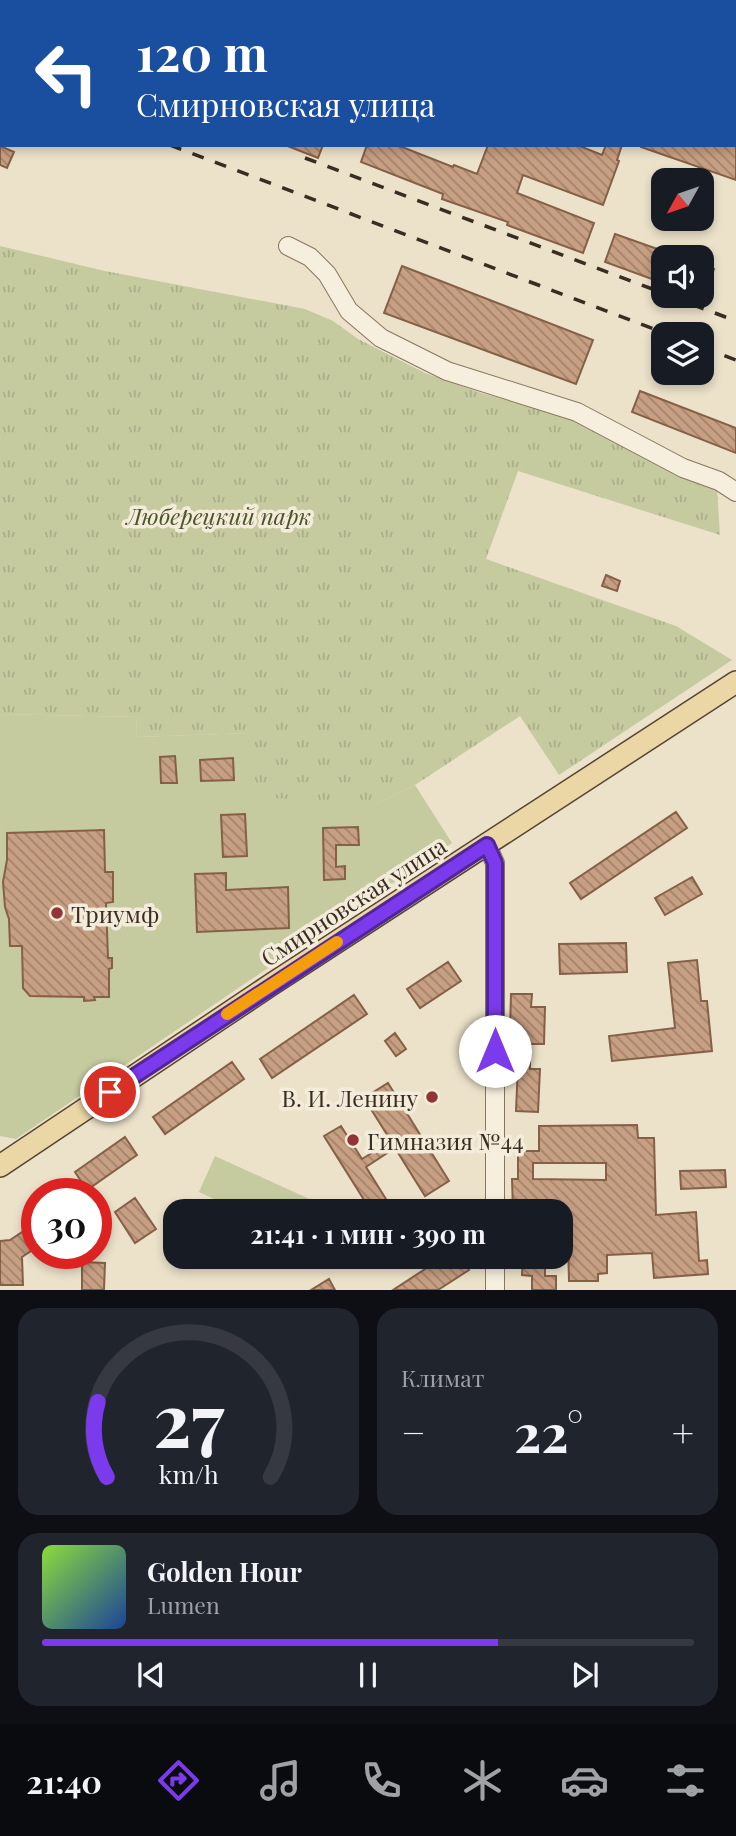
<!DOCTYPE html>
<html lang="ru">
<head>
<meta charset="utf-8">
<style>
	body { margin:0; font-family:"Playfair Display",serif; background:#20242c; color:#f1f3f6; height:100vh; display:flex; flex-direction:column; font-size:26px; white-space:nowrap }
	* { box-sizing:border-box; margin:0 }
	p { font-size:23px; color:#9ea1a6 }
	.icon { flex:none; width:38px; height:38px; fill:none; stroke:currentColor; stroke-width:2; stroke-linecap:round; stroke-linejoin:round }
	.map { position:relative; height:1290px; overflow:hidden }
	.panel { display:flex; flex-direction:column; gap:18px; padding:18px; background:#0d0f14; flex:1 }
	.panel>* { flex:none }
	.hud { position:absolute; left:0px; top:0px; width:737px; height:147px; box-shadow:0 4px 10px #0003; background:#1a4fa0; color:#fff; overflow:hidden }
	.needle { width:46px; rotate:230deg }
	.buttons { position:absolute; left:651px; top:168px; display:grid; gap:14px }
	.buttons a { display:grid; place-items:center; width:63px; height:63px; border-radius:14px; background:#171b24; box-shadow:0 4px 10px #0003; font-size:35px }
	.speed { position:absolute; left:21px; top:1178px; display:flex; gap:14px; font-size:35px; font-weight:700; text-align:center }
	.speed>* { display:grid; place-content:center; width:91px; height:91px; border-radius:50%; background:#171b24; box-shadow:0 4px 10px #0003; line-height:1 }
	.speed .limit { border:10px solid #d22; background:#fff; color:#111 }
	.pin { position:absolute; display:grid; place-items:center; width:60px; height:60px; color:#fff; margin:-30px; border:4px solid #fff; border-radius:50%; box-shadow:0 2px 7px #0007 }
	.me { position:absolute; width:77px; margin:-38px; rotate:0deg; stroke-linejoin:round; filter:drop-shadow(0 0 5px #0008) }
	.turn { display:flex; align-items:center; gap:24px; height:147px; padding:0 21px; font-size:32px }
	.turn .icon { width:91px; height:91px; stroke-width:2.5 }
	.turn b { display:block; font-size:49px; line-height:60px }
	.big { font-size:52px; font-weight:700; line-height:1.1 }
	.panel .widget { flex:1; display:flex; flex-direction:column; justify-content:center; gap:10px; min-width:0; padding:0 24px; border-radius:21px; background:#20242c }
	.panel .dial { align-items:center; gap:0 }
	.dial svg { height:182px; overflow:visible; fill:none; stroke:#363941; stroke-width:7; stroke-linecap:round; text-anchor:middle }
	.dial text { fill:#f1f3f6; stroke:none }
	.song { display:flex; align-items:center; gap:21px }
	.cover { width:84px; height:84px; border-radius:10px; background:linear-gradient(135deg,hsl(90 70% 55%),hsl(220 70% 35%)) }
	.played { height:7px; border-radius:4px; background:linear-gradient(90deg,#7c3aed 70%,#363941 70%) }
	.keys { display:flex; justify-content:space-around; direction:ltr }
	.heat { display:flex; justify-content:space-between; align-items:center; font-size:38px; direction:ltr }
	.panel .tiles { flex:1; display:grid; gap:18px; grid-template-columns:1fr 1fr }
	.widget:last-child { grid-column:span 2 }
	.trip { position:absolute; left:163px; top:1199px; width:410px; height:70px; border-radius:21px; background:#171b24; box-shadow:0 4px 10px #0003; font-weight:700; line-height:70px; text-align:center }
	.dock { display:flex; height:112px; justify-content:space-around; align-items:center; background:#090b0e; color:#9ea1a6 }
	.dock .icon { width:49px; height:49px }
	.dock .current { color:#7c3aed }
	.dock b { font-size:32px; color:#f1f3f6 }
	.map>svg:first-child { display:block }
	.grass { fill:#c5ca9f }
	.park { fill:url(#park-tufts) }
	.building { fill:url(#building-back-hatch); stroke:#856047; stroke-width:2; fill-rule:evenodd }
	.lines { fill:none; stroke-linecap:round; stroke-linejoin:round }
	.minor-casing { stroke:#887560; stroke-width:20 }
	.major-casing { stroke:#564433; stroke-width:24 }
	.minor { stroke:#f7efdd; stroke-width:18 }
	.major { stroke:#ebd6a6; stroke-width:21 }
	.rail { stroke:#392d22; stroke-width:3.5; stroke-dasharray:12 12; stroke-linecap:butt }
	.route-casing { stroke:#51269a; stroke-width:18 }
	.route { stroke:#7c3aed; stroke-width:12 }
	.slow { stroke:#f59e0b; stroke-width:12 }
	.poi-dot { fill:#923435; stroke:#f4ecda; stroke-width:2.5 }
	.labels { text-anchor:middle; dominant-baseline:central; stroke-width:7; stroke-linejoin:round; paint-order:stroke }
	.park-label { font-size:23px; font-style:italic; fill:#4a542a; stroke:#f4ecda }
	.street-label { font-size:23px; fill:#392d22; stroke:#f4ecda }
	.poi-label { font-size:23px; fill:#392d22; stroke:#f4ecda; text-anchor:start }
</style>
</head>
<body>
<div class="map">
<svg width="736" height="1290" viewBox="0 0 736 1290">
	<defs>
		<pattern id="park-tufts" width="24" height="20" patternUnits="userSpaceOnUse" patternTransform="scale(1.75)"><rect width="24" height="20" fill="#c5ca9f"/><path d="M3 7l-1-3M5 7V3M7 7l1-3M15 17l-1-3M17 17v-4M19 17l1-3" fill="none" stroke="#aaae89"/></pattern>
		<pattern id="building-back-hatch" width="6" height="6" patternUnits="userSpaceOnUse" patternTransform="scale(1.75)"><rect width="6" height="6" fill="#c79f83"/><path d="M-1 5l2 2M0 0l6 6M5-1l2 2" fill="none" stroke="#a3826b"/></pattern>
	</defs>
	<rect width="100%" height="100%" fill="#ece2ca"/>
	<!-- grass -->
	<path class="grass" d="M 0,714 L 136,717 L 137,737 L 250,733 L 377,804 L 415,785 L 452,843 L 16,1139 L 0,1136 Z
		M 215,1156 L 327,1207 L 325,1211 L 240,1211 L 199,1192 Z"/>
	<!-- park -->
	<path class="park" d="M 0,246 L 105,271 L 305,309 L 333,321 L 358,339 L 425,373 L 484,394 L 568,415 L 717,489 L 720,535 L 518,471 L 486,559 L 676,626 L 732,660 L 559,775 L 520,716 L 415,785 L 377,804 L 253,797 L 250,733 L 137,737 L 136,717 L 0,714 Z"/>
	<!-- building -->
	<path class="building" d="M 285,145 L 323,145 L 318,158 Z
		M 367,145 L 397,145 L 453,167 L 454,165 L 477,174 L 488,145 L 577,145 L 602,155 L 606,145 L 622,145 L 617,160 L 619,161 L 603,205 L 523,175 L 517,193 L 594,223 L 583,253 L 507,225 L 508,222 L 442,199 L 443,194 L 361,162 Z
		M 641,145 L 736,145 L 736,180 L 641,147 Z
		M 0,146 L 14,152 L 7,168 L 0,165 Z
		M 615,234 L 663,251 L 663,283 L 605,262 Z
		M 702,265 L 714,269 L 703,300 L 702,300 Z
		M 402,266 L 593,340 L 576,384 L 384,313 Z
		M 640,391 L 736,428 L 736,453 L 632,412 Z
		M 606,575 L 620,581 L 617,591 L 602,586 Z
		M 175,756 L 177,783 L 161,783 L 160,757 Z
		M 233,758 L 234,780 L 201,781 L 200,760 Z
		M 676,812 L 687,828 L 581,899 L 570,883 Z
		M 245,814 L 247,856 L 223,857 L 221,815 Z
		M 358,827 L 359,845 L 336,845 L 336,867 L 345,866 L 345,879 L 324,880 L 323,828 Z
		M 104,830 L 105,872 L 113,872 L 113,902 L 106,903 L 108,958 L 112,958 L 112,968 L 109,969 L 109,997 L 94,997 L 95,1000 L 84,1001 L 84,997 L 30,996 L 23,988 L 22,946 L 10,946 L 9,919 L 5,907 L 3,882 L 7,860 L 7,833 Z
		M 226,873 L 226,890 L 288,887 L 289,928 L 197,932 L 195,874 Z
		M 692,877 L 702,894 L 665,915 L 655,898 Z
		M 626,943 L 627,972 L 560,974 L 559,944 Z
		M 697,960 L 701,1001 L 707,1001 L 712,1051 L 612,1061 L 609,1036 L 675,1028 L 668,963 Z
		M 448,962 L 461,981 L 420,1008 L 407,989 Z
		M 511,994 L 532,994 L 531,1007 L 545,1007 L 544,1044 L 530,1044 L 530,1069 L 540,1069 L 538,1112 L 516,1111 L 518,1064 L 509,1063 Z
		M 354,995 L 367,1014 L 272,1078 L 260,1059 Z
		M 395,1033 L 406,1049 L 396,1056 L 385,1041 Z
		M 232,1062 L 244,1079 L 165,1134 L 153,1117 Z
		M 388,1083 L 449,1181 L 425,1196 L 395,1148 L 366,1167 L 389,1204 L 378,1211 L 371,1211 L 324,1136 L 341,1126 L 362,1159 L 391,1141 L 364,1098 Z
		M 637,1125 L 638,1138 L 654,1138 L 656,1215 L 696,1212 L 699,1261 L 707,1260 L 708,1274 L 654,1278 L 652,1253 L 607,1255 L 607,1273 L 598,1274 L 598,1281 L 569,1281 L 568,1242 L 561,1242 L 560,1211 L 513,1211 L 512,1179 L 518,1179 L 518,1151 L 539,1151 L 539,1126 ZM 533,1163 L 606,1163 L 606,1180 L 533,1179 Z
		M 125,1137 L 137,1155 L 87,1190 L 75,1172 Z
		M 725,1170 L 726,1187 L 681,1189 L 680,1171 Z
		M 135,1198 L 156,1229 L 135,1243 L 115,1212 Z
		M 37,1222 L 37,1247 L 22,1257 L 23,1285 L 0,1285 L 0,1241 L 10,1240 Z
		M 445,1256 L 460,1256 L 469,1270 L 438,1290 L 393,1290 Z
		M 523,1256 L 545,1256 L 545,1276 L 556,1276 L 556,1290 L 532,1290 L 532,1276 L 522,1275 Z
		M 82,1262 L 105,1263 L 104,1290 L 82,1290 Z
		M 329,1279 L 335,1290 L 311,1290 Z"/>
	<g class="lines">
		<!-- minor casing -->
		<g class="minor-casing">
			<path id="minor" d="M 370,0 L 376,2
				M 530,2 L 531,0
				M 735,120 L 736,120
				M 288,246 L 310,257 L 327,274 L 349,311 L 381,338 L 447,371 L 577,412 L 683,468 L 719,481 L 736,492
				M 487,845 L 495,863 L 495,1211
				M 495,1290 L 495,1256"/>
		</g>
		<!-- major casing -->
		<g class="major-casing">
			<path id="major" d="M 0,1166 L 272,984 L 736,682"/>
		</g>
		<!-- minor -->
		<use href="#minor" class="minor"/>
		<!-- major -->
		<use href="#major" class="major"/>
		<!-- rail -->
		<path class="rail" d="M 0,81 L 2,81
			M 170,145 L 667,334
			M 305,158 L 663,293
			M 670,296 L 736,321
			M 702,347 L 736,360"/>
	</g>
	<g class="lines">
		<!-- route casing -->
		<g class="route-casing">
			<path id="route" d="M 110,1092 L 487,845 L 495,863 L 495,1051"/>
		</g>
		<!-- route -->
		<use href="#route" class="route"/>
		<!-- slow -->
		<path class="slow" d="M 227,1014 L 337,942"/>
	</g>
	<!-- markers -->
	<g class="poi-dot">
		<circle cx="57" cy="913" r="7"/>
		<circle cx="432" cy="1097" r="7"/>
		<circle cx="353" cy="1140" r="7"/>
	</g>
	<g class="labels">
		<!-- park labels -->
		<g class="park-label">
			<text x="219" y="515">Люберецкий парк</text>
		</g>
		<!-- street labels -->
		<g class="street-label">
			<text transform="translate(353 901) rotate(-33)">Смирновская улица</text>
		</g>
		<!-- poi labels -->
		<g class="poi-label">
			<text x="71" y="913">Триумф</text>
			<text x="418" y="1097" text-anchor="end">В. И. Ленину</text>
			<text x="367" y="1140">Гимназия №44</text>
		</g>
	</g>
</svg>
<div class="buttons">
<a><svg class="needle" viewBox="-14 -14 28 28"><path d="M0-13l5 13h-10z" fill="#e53935"/><path d="M0 13l5-13h-10z" fill="#9ea1a6"/></svg></a>
<a><svg class="icon" aria-label="sound" viewBox="0 0 24 24"><path d="M4 9h4l5-4v14l-5-4H4zM17 9q2 3 0 6"/></svg></a>
<a><svg class="icon" aria-label="layers" viewBox="0 0 24 24"><path d="M12 4l9 5-9 5-9-5zM3 14l9 5 9-5"/></svg></a>
</div>
<div class="speed"><div class="limit">30</div></div>
<div class="pin" style="left:110px;top:1092px;background:#d93025"><svg class="icon" aria-label="arrive" viewBox="0 0 24 24"><path d="M6 21V4h12l-3 4 3 4H6"/></svg></div>
<svg class="me" style="left:495px;top:1051px" viewBox="-20 -20 40 40"><circle r="19" fill="#fff"/><path d="M0-13L10 11 0 6-10 11z" fill="#7c3aed"/></svg>
<div class="trip">21:41 · 1 мин · 390 m</div>
<div class="hud">
<div class="turn"><svg class="icon" aria-label="left" viewBox="0 0 24 24"><path d="M17 20v-9H6M10 6l-5 5 5 5"/></svg><div><b>120 m</b>Смирновская улица</div></div>
</div>
</div>
<section class="panel">
<div class="tiles">
<div class="widget dial"><svg viewBox="0 0 100 80">
<path d="M14 69A42 42 0 1 1 86 69"/>
<path d="M14 69A42 42 0 0 1 10 36" stroke="#7c3aed"/>
<text x="50" y="56" font-size="32" font-weight="700">27</text>
<text x="50" y="72" font-size="11">km/h</text>
</svg></div>
<div class="widget"><p>Климат</p>
<div class="heat"><a>−</a><b class="big">22°</b><a>+</a></div>
</div>
<div class="widget">
<div class="song"><i class="cover"></i><div><b>Golden Hour</b><p>Lumen</p></div></div>
<div class="played"></div>
<div class="keys"><svg class="icon" aria-label="previous" viewBox="0 0 24 24"><path d="M18 5L8 12l10 7zM5 5v14"/></svg><svg class="icon" aria-label="pause" viewBox="0 0 24 24"><path d="M8 5v14M16 5v14"/></svg><svg class="icon" aria-label="next" viewBox="0 0 24 24"><path d="M6 5l10 7-10 7zM19 5v14"/></svg></div>
</div>
</div>
</section>
<nav class="dock">
<b>21:40</b>
<svg class="icon current" aria-label="directions" viewBox="0 0 24 24"><path d="M12 3l9 9-9 9-9-9zM9 14v-3h6M13 9l2 2-2 2"/></svg>
<svg class="icon" aria-label="music" viewBox="0 0 24 24"><path d="M9 18V5l10-2v13"/><circle cx="6" cy="18" r="3"/><circle cx="16" cy="16" r="3"/></svg>
<svg class="icon" aria-label="phone" viewBox="0 0 24 24"><path d="M5 4h4l2 5-3 2q2 4 5 5l2-3 5 2v4C11 20 4 13 5 4z"/></svg>
<svg class="icon" aria-label="climate" viewBox="0 0 24 24"><path d="M12 3v18M4 7l16 10M4 17L20 7"/></svg>
<svg class="icon" aria-label="car" viewBox="0 0 24 24"><path d="M5 17H2v-5l4-1 3-4h7l3 4 3 1v5h-3M9 17h6M6 11h13"/><circle cx="7" cy="17" r="2"/><circle cx="17" cy="17" r="2"/></svg>
<svg class="icon" aria-label="filters" viewBox="0 0 24 24"><path d="M4 7h16M4 17h16"/><circle cx="9" cy="7" r="2"/><circle cx="15" cy="17" r="2"/></svg>
</nav>
</body>
</html>
